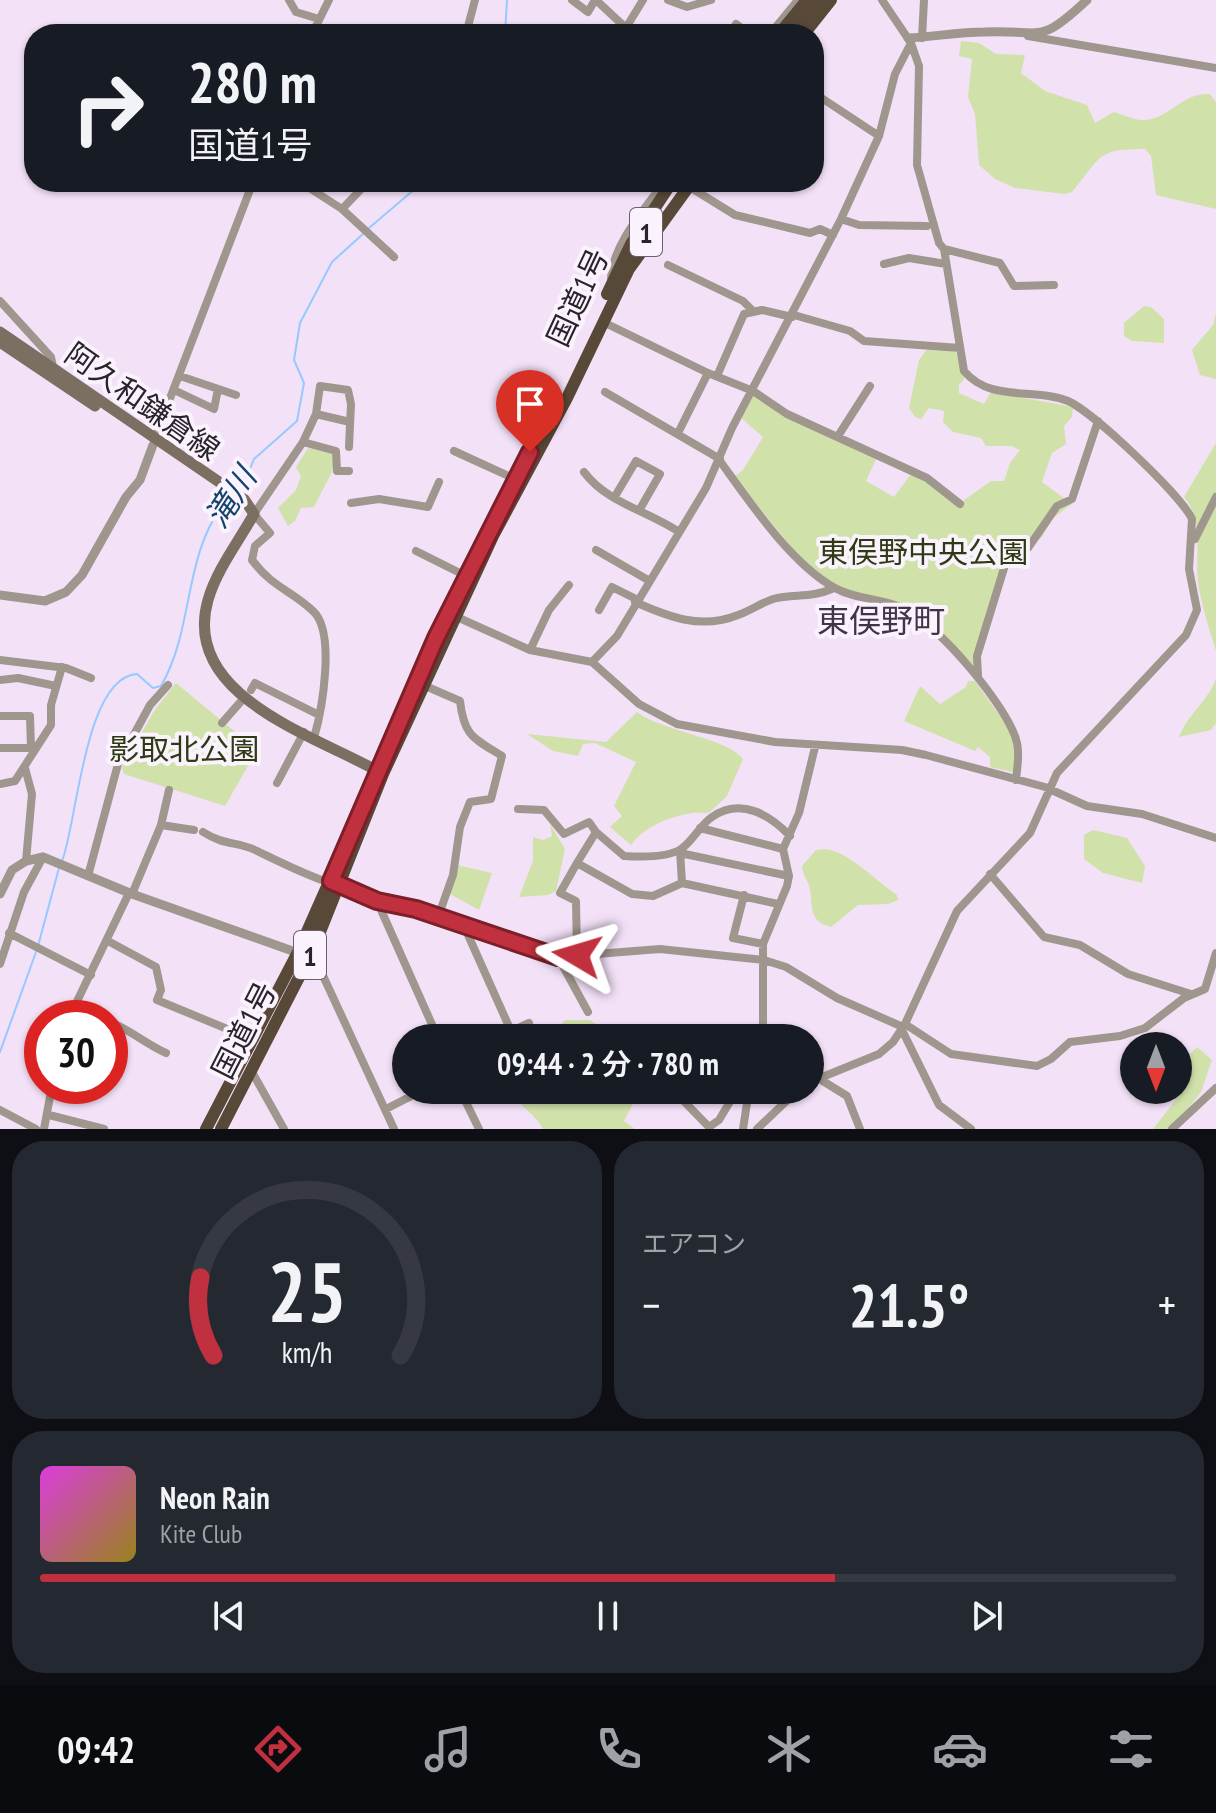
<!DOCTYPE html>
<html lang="ja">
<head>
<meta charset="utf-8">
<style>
	body { margin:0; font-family:"PT Sans Narrow","Noto Sans JP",sans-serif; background:#242831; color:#f1f3f6; height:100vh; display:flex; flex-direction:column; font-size:30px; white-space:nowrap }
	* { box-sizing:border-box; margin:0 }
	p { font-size:26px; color:#9ea1a6 }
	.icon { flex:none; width:44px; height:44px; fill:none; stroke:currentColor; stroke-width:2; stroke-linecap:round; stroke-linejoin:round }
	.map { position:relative; height:1129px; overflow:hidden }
	.side { display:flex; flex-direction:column; gap:12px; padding:12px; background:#0d0f14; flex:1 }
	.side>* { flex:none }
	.top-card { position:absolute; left:24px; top:24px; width:800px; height:168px; border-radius:32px; box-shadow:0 2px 6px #0004; background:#171b24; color:#f1f3f6; overflow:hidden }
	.needle { width:52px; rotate:180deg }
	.fabs { position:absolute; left:1120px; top:1032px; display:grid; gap:16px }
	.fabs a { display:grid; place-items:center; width:72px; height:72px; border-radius:50%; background:#171b24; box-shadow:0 2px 6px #0004; font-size:40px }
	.speed { position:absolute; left:24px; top:1000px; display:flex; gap:16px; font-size:40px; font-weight:700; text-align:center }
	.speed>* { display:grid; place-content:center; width:104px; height:104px; border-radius:50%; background:#171b24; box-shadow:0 2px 6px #0004; line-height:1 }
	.speed .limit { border:12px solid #d22; background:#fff; color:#111 }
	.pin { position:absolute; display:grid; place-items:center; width:68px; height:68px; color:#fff; margin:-82px -34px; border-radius:50% 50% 50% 0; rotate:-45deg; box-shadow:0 0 8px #0007 }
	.pin .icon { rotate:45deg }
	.me { position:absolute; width:88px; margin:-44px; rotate:277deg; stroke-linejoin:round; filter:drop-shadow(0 0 6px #0008) }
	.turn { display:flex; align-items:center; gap:28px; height:168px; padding:0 32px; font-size:36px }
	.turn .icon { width:104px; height:104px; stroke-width:2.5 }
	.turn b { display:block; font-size:56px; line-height:68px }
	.big { font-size:60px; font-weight:600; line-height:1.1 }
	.side .widget { flex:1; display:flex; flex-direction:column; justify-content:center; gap:12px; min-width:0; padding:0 28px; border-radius:32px; background:#242831 }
	.side .dial { align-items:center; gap:0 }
	.dial svg { height:208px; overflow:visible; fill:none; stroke:#363941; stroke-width:7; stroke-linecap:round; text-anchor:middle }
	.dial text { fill:#f1f3f6; stroke:none }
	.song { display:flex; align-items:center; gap:24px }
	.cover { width:96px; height:96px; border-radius:12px; background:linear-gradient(135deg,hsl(300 70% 55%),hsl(50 70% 35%)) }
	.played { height:8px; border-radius:4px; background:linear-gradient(90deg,#c1303e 70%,#363941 70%) }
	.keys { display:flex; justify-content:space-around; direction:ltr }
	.heat { display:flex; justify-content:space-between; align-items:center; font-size:44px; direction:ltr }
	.side .tiles { flex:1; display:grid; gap:12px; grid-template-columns:1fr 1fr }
	.widget:last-child { grid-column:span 2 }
	.trip { position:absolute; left:392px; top:1024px; width:432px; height:80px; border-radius:40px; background:#171b24; box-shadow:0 2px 6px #0004; font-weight:600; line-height:80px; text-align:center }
	.dock { display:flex; height:128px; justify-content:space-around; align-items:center; background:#090b0e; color:#9ea1a6 }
	.dock .icon { width:56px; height:56px }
	.dock .current { color:#c1303e }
	.dock b { font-size:36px; color:#f1f3f6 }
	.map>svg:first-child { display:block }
	.green { fill:#d1e1aa }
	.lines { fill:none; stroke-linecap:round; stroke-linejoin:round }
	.stream { stroke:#95c9ff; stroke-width:2 }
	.minor { stroke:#9f968d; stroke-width:8 }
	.tertiary { stroke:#9f968d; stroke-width:9 }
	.secondary { stroke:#7b6f62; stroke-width:11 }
	.trunk { stroke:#584837; stroke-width:12 }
	.route-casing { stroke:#7d1f28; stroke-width:20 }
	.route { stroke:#c1303e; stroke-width:14 }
	.labels { text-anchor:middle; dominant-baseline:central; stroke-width:8; stroke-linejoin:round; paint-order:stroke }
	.shield { fill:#faf2fc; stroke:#68616a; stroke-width:2 }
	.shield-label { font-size:28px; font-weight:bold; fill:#29232b }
	.street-label { font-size:30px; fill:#29232b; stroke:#faf2fc }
	.park-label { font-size:30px; fill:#2f3913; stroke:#faf2fc }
	.water-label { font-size:32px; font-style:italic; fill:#13426c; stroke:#faf2fc }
	.neighbourhood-label { font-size:32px; fill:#423346; stroke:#faf2fc }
</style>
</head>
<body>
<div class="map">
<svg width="1216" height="1129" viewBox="0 0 1216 1129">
	<rect width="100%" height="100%" fill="#f3e1f8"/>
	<!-- green -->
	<path class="green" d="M 961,41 L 979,43 L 996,54 L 1025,55 L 1021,73 L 1045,91 L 1087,105 L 1095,123 L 1114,112 C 1124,115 1136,121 1145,120 C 1170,118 1183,92 1210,94 L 1216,102 L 1216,209 L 1156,195 L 1151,156 L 1145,149 C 1095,149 1102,157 1072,192 L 1064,194 L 1015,188 L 995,179 L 979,165 L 975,114 L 968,97 L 972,59 L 959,56 Z
		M 1144,306 L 1151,307 L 1164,319 L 1164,343 L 1132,341 L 1124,336 L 1124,323 Z
		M 1216,313 L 1216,379 L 1200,375 L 1192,350 L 1213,325 Z
		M 929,347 L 956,352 L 965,378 L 959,385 L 959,393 L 984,404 L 991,392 L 1073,407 L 1072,417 L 1064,426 L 1066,444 L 1052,453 L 1042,482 L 1072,504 L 1053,518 L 1042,537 L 1008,560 L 977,656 L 978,677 L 905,609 L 834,588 L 807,566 L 734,477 L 743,470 L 763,437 L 740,417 L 750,394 L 878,455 L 866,481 L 894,497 L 913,471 L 960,503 L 991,481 L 1004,481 L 1010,463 L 1020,450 L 1011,446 L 986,446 L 981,438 L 953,432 L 943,422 L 944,411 L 929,408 L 921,419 L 915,417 L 909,408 L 919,360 Z
		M 1216,443 L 1216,651 C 1210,631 1203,610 1199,589 C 1193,559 1206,522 1184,497 Z
		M 308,448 L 334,453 L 334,468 L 314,507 L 301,508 L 295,521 L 288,526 L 278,508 L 296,490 L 301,476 L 296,467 Z
		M 1216,679 L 1216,723 L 1211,730 L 1179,737 C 1188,714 1208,701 1216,679 Z
		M 968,681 L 975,681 L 1015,737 L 1017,773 L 990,767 L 990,757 L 978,747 L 975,751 L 904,721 L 920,686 L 940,704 L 966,687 Z
		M 176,683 L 234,731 L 252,759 L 225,806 L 124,774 L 122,768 L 154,711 Z
		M 637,712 C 662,731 730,739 743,759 L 727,796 L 710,812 C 703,814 699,812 692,813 C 669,817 645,826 631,845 L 610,827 L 622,816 L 614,806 L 636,762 L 595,743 L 583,744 L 578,756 L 553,751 L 527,734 L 606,742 Z
		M 550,824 L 565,849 L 556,891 L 548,895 L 519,897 L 533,861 L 533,837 L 543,840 L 552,836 Z
		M 1093,830 L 1127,838 L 1145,866 L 1142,883 L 1103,873 L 1084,859 L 1084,835 Z
		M 825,849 C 848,851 876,881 897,895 L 898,900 L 888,904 L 858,905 L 831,927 C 806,921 814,903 809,885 C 806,878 803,874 802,866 L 816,850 Z
		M 457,865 L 492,873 L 479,910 L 450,894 Z
		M 565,1020 L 590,1020 L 616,1038 L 549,1038 Z
		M 1197,1047 L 1212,1060 L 1201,1092 L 1172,1129 L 1153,1129 L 1178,1097 L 1191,1053 Z
		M 513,1090 L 663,1093 L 669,1090 L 665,1093 L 669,1095 L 636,1098 L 624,1121 L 635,1129 L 543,1129 C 535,1113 517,1106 513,1090 Z"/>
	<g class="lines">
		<!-- stream -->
		<path class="stream" d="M 505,34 L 507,0
			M 369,228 L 423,182
			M 236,488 L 248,474 L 254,459 L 297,421 L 304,383 L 294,360 L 300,323 L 332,262 L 364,233
			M 62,861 C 77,825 84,677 137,674 L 153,688 L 161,686 C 196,625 181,555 229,496
			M 38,946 L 59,868
			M 0,1052 L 36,952"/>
		<!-- minor -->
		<path class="minor" d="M 289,0 L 296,12 L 319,19
			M 572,0 L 588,12 L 595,0
			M 596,0 L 626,28
			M 668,0 L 687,7 L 711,0
			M 694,30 L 697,34
			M 624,31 L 643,0
			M 312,34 L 329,0
			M 466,34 L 475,0
			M 730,34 L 736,24 L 750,34
			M 770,34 L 798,0
			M 1028,36 L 1216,68
			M 922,38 L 924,0
			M 814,93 L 879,136
			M 252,182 L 285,182
			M 300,182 L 342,209 L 394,257
			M 688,186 L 735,215 L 810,233 L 820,229 L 833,235
			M 342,209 L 368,182
			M 841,219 L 859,225 L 927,226
			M 944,249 L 1000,263 L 1014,286 L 1054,285
			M 884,264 L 909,258 L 946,264
			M 668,265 L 743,301 L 753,311
			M 611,279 C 612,245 645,209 664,182
			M 0,301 L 51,357 L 53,367
			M 794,315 L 850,331 L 864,341 L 960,348
			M 603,322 L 708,373 L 753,391 L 787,414 L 927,478 L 960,504
			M 180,376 L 236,395
			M 717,376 L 744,314 L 762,310 L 792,317
			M 174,390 L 214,409 L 218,389
			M 605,392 L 720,459
			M 316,414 L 350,422
			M 678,433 L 708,373
			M 838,436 L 870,386
			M 154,440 L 253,182
			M 303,442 L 336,451 L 337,471 L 349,471
			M 454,451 L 515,479
			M 720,461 C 749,501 791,564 835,588 C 856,600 883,598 905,609 C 937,623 1010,709 1017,743 C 1020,754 1017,768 1016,780
			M 584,472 C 607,503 648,511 679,532
			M 614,498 L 636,461 L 660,474 L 640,509
			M 351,503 L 379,499 L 428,507 L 439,482
			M 1195,539 L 1216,497
			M 596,550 L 648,580
			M 416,551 L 466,576
			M 635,602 C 669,617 701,630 738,615 C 750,611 761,603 773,599 C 794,593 810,599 834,588
			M 599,610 L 612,587 L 636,599
			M 448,613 L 530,650 L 592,662 L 639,704 L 677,724 L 775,742 L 902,750 L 926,755 L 1045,787 L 1087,806 L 1142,814 L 1216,838
			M 530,650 L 549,610 L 569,585
			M 0,660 L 66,668 L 91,678
			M 592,662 L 617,636 L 706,488 L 732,428 L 841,219 L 879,136 L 895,74 L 911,43
			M 978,676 L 977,656 L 1005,565 L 1028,548 L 1057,506 L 1072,499 L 1098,421
			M 0,680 L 18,678 L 56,686
			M 423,685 L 460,701 C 464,736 473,738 502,756 L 491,799 L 470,802 L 460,827 L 453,875 L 438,917
			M 251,690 L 255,683 L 319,715
			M 0,716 L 30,716 L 31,748
			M 222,723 L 244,698
			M 314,738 C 322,710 336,632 313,611 C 291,590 273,588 252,560 L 255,546 L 270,533 L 254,514 L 303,442 L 316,414 L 320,386 L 348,390 L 351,404 L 349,447
			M 0,748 L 36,748
			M 25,768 L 32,794 L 26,861
			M 277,783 L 304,732
			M 0,784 L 15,781 L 51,725 L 51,705 L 62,667
			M 518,809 L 544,810 L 564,834 L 589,822 L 596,832
			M 161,825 L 194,830
			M 700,828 L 783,849
			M 203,832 C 225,846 236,841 255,850 C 280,862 303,874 330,883
			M 680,851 L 682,883
			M 680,853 L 789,876
			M 577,863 L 560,893 L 576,901 L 577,955
			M 990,874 L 1044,937 L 1080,945 L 1128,974 L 1191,994
			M 88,876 L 118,764 L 150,705 L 168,685
			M 337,884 L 377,901 L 416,909 L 558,957 L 660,949 L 764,960 L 786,967 L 837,998 L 903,1027
			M 132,894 L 161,825 L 169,790
			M 744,895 L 733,938 L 763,944
			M 377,901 L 438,1038
			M 778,904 L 682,883 L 653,896 L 632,894 L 577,863 L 596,832 L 624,856 C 640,857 667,858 681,849 C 693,841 700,825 712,817 C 741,797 770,815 790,836
			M 464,926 L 511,1031
			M 9,933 L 91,975
			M 108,941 L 156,967 L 161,990 L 157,1000 L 254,1040
			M 312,952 L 394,1129
			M 558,957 L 588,1012
			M 0,964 L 24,892 L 43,857
			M 74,1007 L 101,1018
			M 69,1018 L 129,893
			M 110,1022 C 131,1030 145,1044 166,1053
			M 905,1024 L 951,1054 L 1037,1066 L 1051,1059 L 1070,1042 L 1120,1036 L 1145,1028 L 1184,998 L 1205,989 L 1216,953
			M 902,1030 L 939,1105 L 971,1129
			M 496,1038 L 529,1023
			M 763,1038 L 763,944 L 787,886 L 789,876 L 783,849 L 799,813 L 815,747
			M 252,1072 L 284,1129
			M 818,1078 L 847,1096 L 860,1129
			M 810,1082 L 879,1054 L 893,1042 L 905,1024 L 957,911 L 1030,833 L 1057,773 L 1186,635 L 1197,610 L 1189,569 L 1192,519 C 1181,495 1093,412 1068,401 C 1033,387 991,403 964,371 L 944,249 L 939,243 L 917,165 L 919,66 L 911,43 L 882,0
			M 460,1090 L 479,1129
			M 673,1090 L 709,1127 L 719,1120 L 737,1090
			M 713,1090 L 729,1100
			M 386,1109 L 423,1090
			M 0,1110 L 36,1129
			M 49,1115 L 104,1129
			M 44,1129 L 52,1086
			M 743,1129 L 749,1090
			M 757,1129 L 798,1090
			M 1172,1129 L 1216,1088"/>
		<!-- tertiary -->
		<path class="tertiary" d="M 908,38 C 933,37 958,32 984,32 C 1043,29 1037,47 1087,0
			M 0,595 L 45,601 L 66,592 L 82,575 L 126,497 L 140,480 L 153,445
			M 0,894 L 12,870 L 26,861 L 43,857 L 132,894 L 301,954"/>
		<!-- secondary -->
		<path class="secondary" d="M 0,332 L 244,499 L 254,514
			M 0,342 L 95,406
			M 254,514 C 239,541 217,569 208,600 C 180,698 320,737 383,774"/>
		<!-- trunk -->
		<path class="trunk" d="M 779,34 L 807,0
			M 794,34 L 818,0
			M 804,34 L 831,0
			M 607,294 L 631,244 L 672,182
			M 206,1129 L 298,952 L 365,801
			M 221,1129 L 312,952 L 383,774 L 493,536 L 567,398 L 629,269 L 692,182"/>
	</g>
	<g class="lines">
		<!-- route casing -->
		<g class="route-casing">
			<path id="route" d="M 530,452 L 436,638 L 331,881 L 377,901 L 416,909 L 558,957 L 577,955"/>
		</g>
		<!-- route -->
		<use href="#route" class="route"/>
	</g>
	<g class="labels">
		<!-- shield labels -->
		<g class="shield">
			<rect x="630" y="208" width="32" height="48" rx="6"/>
			<rect x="294" y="931" width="32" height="48" rx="6"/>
		</g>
		<g class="shield-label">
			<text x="646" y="232">1</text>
			<text x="310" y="955">1</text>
		</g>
		<!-- street labels -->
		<g class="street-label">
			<text transform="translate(577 297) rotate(-65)">国道1号</text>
			<text transform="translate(143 401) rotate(35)">阿久和鎌倉線</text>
			<text transform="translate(243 1030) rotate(-63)">国道1号</text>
		</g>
		<!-- park labels -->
		<g class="park-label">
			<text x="923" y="551">東俣野中央公園</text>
			<text x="184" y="748">影取北公園</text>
		</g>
		<!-- water labels -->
		<g class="water-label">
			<text transform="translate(230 497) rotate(-57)">滝川</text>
		</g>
		<!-- neighbourhood labels -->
		<g class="neighbourhood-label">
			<text x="881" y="620">東俣野町</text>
		</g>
	</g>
</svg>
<div class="fabs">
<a><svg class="needle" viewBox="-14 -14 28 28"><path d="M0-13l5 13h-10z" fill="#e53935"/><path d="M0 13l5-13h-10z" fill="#9ea1a6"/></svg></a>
</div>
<div class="speed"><div class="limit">30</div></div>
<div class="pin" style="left:530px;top:452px;background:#d93025"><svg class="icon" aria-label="arrive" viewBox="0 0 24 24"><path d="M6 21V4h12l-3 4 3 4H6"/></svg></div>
<svg class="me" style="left:577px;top:955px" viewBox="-20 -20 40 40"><path d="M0-17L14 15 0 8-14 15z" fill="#c1303e" stroke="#fff" stroke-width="4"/></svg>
<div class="trip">09:44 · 2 分 · 780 m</div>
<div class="top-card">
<div class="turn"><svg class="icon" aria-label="right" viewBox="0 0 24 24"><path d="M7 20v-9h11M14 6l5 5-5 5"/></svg><div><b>280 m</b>国道1号</div></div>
</div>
</div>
<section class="side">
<div class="tiles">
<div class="widget dial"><svg viewBox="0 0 100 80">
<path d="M14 69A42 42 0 1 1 86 69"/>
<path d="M14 69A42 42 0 0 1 9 39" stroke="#c1303e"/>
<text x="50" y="56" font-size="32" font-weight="700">25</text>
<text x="50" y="72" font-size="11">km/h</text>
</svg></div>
<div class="widget"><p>エアコン</p>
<div class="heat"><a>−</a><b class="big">21.5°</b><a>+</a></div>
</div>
<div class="widget">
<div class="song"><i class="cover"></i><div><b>Neon Rain</b><p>Kite Club</p></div></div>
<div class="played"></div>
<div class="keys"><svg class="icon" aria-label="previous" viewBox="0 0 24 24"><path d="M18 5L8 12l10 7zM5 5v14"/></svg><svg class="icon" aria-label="pause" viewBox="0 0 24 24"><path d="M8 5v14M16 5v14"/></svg><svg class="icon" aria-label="next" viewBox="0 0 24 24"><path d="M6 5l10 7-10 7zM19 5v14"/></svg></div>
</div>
</div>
</section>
<nav class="dock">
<b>09:42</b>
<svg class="icon current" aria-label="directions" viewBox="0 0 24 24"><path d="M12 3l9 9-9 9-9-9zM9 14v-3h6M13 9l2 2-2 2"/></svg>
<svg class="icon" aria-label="music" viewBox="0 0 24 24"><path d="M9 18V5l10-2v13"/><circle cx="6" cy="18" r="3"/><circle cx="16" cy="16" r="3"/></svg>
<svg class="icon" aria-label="phone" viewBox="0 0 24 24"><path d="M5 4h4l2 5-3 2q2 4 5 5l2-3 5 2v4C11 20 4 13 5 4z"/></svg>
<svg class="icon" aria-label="climate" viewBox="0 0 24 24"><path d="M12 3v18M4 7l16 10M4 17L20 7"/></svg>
<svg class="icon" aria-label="car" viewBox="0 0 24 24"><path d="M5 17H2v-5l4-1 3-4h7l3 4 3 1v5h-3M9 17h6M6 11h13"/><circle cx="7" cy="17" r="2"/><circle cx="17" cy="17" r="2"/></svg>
<svg class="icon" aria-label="filters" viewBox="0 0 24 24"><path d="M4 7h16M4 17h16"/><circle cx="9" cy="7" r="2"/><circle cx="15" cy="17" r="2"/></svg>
</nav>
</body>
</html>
